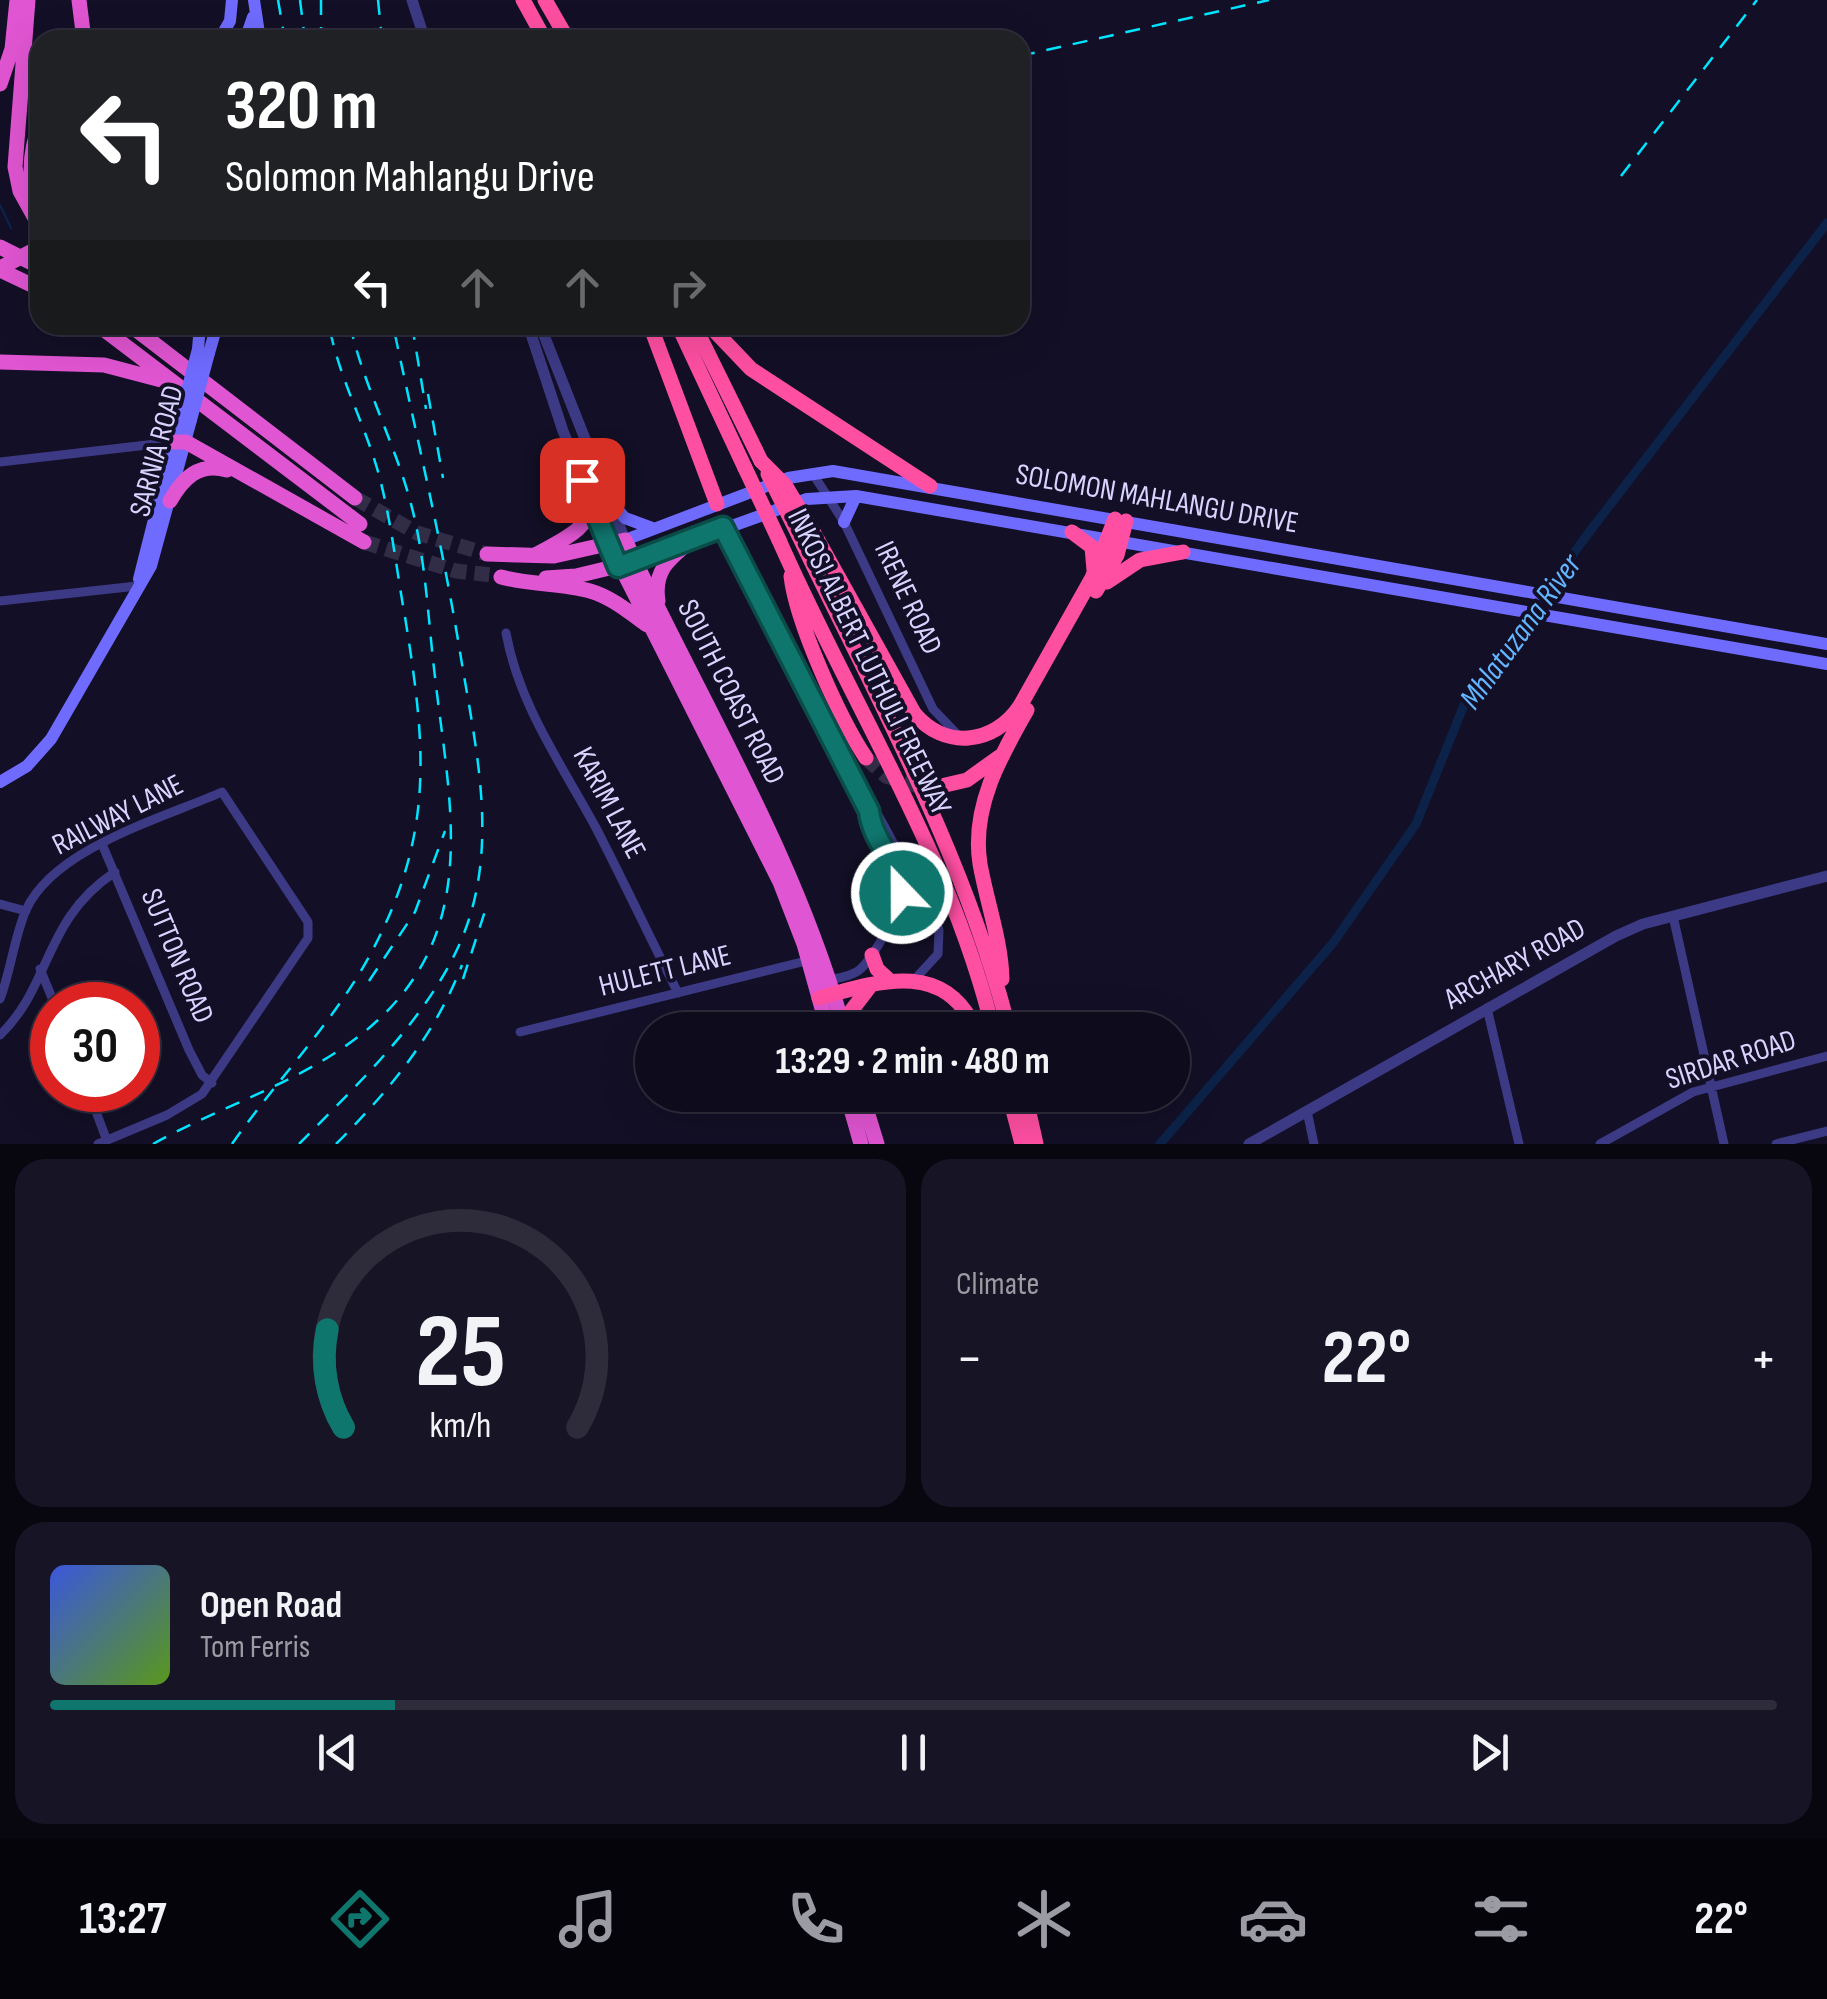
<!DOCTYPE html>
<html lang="en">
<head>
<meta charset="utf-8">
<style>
	body { margin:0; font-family:"Sofia Sans Condensed",sans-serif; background:#171425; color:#f1f3f6; height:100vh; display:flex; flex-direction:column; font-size:38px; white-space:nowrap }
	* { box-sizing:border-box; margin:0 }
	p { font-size:32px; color:#9b9ba3 }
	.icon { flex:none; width:55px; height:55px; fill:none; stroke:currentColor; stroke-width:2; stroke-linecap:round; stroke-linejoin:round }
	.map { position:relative; height:1144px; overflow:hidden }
	.side { display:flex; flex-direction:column; gap:15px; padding:15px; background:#08060f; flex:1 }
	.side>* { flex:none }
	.hud { position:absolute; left:30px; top:30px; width:1000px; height:305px; border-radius:30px; box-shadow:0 10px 40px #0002,0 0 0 2px #2e2b3b; background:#202124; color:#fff; overflow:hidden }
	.speed { position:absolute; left:30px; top:982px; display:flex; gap:20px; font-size:50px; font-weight:700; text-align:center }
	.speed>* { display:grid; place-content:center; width:130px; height:130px; border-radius:50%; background:#0e0b1c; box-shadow:0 10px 40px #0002,0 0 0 2px #2e2b3b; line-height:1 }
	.speed .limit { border:15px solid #d22; background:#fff; color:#111 }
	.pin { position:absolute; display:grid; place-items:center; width:85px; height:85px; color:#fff; margin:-42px; border-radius:20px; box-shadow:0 5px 15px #0006 }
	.me { position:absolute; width:110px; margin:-55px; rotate:338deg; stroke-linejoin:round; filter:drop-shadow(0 0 8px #0008) }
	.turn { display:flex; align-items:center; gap:35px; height:210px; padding:0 30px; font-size:45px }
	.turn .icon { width:130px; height:130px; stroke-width:2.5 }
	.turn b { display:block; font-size:70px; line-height:85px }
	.lanes { display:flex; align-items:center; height:95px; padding:0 30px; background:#0003; justify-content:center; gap:50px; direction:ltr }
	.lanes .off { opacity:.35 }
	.big { font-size:75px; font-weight:700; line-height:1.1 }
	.side .tile { flex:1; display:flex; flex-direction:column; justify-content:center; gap:15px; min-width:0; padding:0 35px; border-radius:30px; background:#171425 }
	.side .dial { align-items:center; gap:0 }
	.dial svg { height:260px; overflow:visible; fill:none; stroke:#2e2b3b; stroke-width:7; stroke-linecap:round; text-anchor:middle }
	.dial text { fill:#f1f3f6; stroke:none }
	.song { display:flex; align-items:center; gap:30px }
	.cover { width:120px; height:120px; border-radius:15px; background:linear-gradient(135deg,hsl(230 70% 55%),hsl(90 70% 35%)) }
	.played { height:10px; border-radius:5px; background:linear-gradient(90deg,#0f766e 20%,#2e2b3b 20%) }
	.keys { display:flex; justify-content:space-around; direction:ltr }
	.heat { display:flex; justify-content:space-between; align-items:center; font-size:55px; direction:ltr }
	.side .tiles { flex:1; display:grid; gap:15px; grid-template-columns:1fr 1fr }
	.tile:last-child { grid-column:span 2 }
	.trip { position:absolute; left:635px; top:1012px; width:555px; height:100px; border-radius:50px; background:#0e0b1c; box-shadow:0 10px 40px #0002,0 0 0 2px #2e2b3b; font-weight:700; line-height:100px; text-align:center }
	.tab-bar { display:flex; height:160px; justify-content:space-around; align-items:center; background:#06040b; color:#9b9ba3 }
	.tab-bar .icon { width:70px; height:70px }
	.tab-bar .on { color:#0f766e }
	.tab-bar b { font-size:45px; color:#f1f3f6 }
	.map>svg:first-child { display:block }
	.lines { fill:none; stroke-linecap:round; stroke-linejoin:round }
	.stream { stroke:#0c2248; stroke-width:2.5 }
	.canal { stroke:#0c2248; stroke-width:9 }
	.trunk-tunnel { stroke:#312d47; stroke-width:15; stroke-dasharray:15 8; stroke-linecap:butt }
	.motorway-tunnel { stroke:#312d47; stroke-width:15; stroke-dasharray:15 8; stroke-linecap:butt }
	.minor { stroke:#3d3a85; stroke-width:9 }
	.tertiary { stroke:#3d3a85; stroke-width:11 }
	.secondary { stroke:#6f6bff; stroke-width:12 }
	.trunk { stroke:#e055d1; stroke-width:15 }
	.motorway { stroke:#ff4fa3; stroke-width:15 }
	.rail { stroke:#00e5ff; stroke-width:2.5; stroke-dasharray:15 12; stroke-linecap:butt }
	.secondary-bridge { stroke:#6f6bff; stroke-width:12 }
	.trunk-bridge { stroke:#e055d1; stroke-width:15 }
	.motorway-bridge { stroke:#ff4fa3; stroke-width:15 }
	.route-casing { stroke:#0a4d48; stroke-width:25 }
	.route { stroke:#0f766e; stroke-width:18 }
	.labels { text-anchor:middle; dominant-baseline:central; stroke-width:8; stroke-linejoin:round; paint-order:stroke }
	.street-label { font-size:30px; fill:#d9d4ff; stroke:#130f26 }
	.water-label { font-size:32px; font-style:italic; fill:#62b6ff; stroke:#130f26 }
</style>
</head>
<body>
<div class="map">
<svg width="1827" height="1144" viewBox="0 0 1827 1144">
	<rect width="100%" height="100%" fill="#130f26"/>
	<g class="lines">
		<!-- stream -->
		<path class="stream" d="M 0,205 L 11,228"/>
		<!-- canal -->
		<path class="canal" d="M 1160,1144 L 1333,943 L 1416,824 L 1466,700 L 1590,531 L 1827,223"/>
		<!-- trunk-tunnel -->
		<path class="trunk-tunnel" d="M 355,498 L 417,533 L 487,554
			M 364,542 L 456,571 L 491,575"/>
		<!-- motorway-tunnel -->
		<path class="motorway-tunnel" d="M 866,758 L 886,776 L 928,789"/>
		<!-- minor -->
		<path class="minor" d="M 0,462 L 173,442
			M 813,474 L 844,522 L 933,709 L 957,734
			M 723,527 L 869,811 C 872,837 894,857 901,882 C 906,900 873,961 858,971 C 849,977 838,978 828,980
			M 0,601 L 137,586
			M 506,633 C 519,705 562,765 596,828 C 624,882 650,938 678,993
			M 869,811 L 878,815 L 935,919 L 939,930 L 938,954 L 914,980
			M 102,844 L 189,1050 L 202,1075 L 212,1083
			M 0,904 L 26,911
			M 1673,916 L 1724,1144
			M 40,969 L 55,1005
			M 0,999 C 11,970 14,938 26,910 C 54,848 163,818 222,792 L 308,922 L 308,938 L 202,1094 L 167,1115 L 98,1144
			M 1487,1008 L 1519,1144
			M 520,1032 L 810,960
			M 0,1035 C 52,985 43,920 115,872
			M 88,1090 L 107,1141
			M 1307,1111 L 1314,1144
			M 1600,1144 L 1693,1092 L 1827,1056
			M 1776,1144 L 1827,1131"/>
		<!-- tertiary -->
		<path class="tertiary" d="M 412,0 L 425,40
			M 528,325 L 563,431 L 610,545
			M 540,325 L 625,540
			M 1249,1144 L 1616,936 L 1643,924 L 1827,876"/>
		<!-- secondary -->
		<path class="secondary" d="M 254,0 L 260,40
			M 219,40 L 230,21 L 232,0
			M 245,40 L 253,17
			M 198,349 L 200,325
			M 209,353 L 217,325
			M 606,497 L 625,518 L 652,528
			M 844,522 L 856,496
			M 625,540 L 788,478 L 833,471 L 1827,644
			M 635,561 L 807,499 L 856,496 L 1827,664
			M 139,579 L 180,417
			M 0,782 L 27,766 L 51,739 L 151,566 L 191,420"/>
		<!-- trunk -->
		<path class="trunk" d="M 28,0 L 15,167 L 20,191 L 40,227
			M 79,0 L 84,40
			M 0,84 L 12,49 L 17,0
			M 40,124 C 29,153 27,181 40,209
			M 0,247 L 40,267
			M 0,270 L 40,289
			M 98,325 L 360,524
			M 130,325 L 355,498
			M 0,362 L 104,365 L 165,381
			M 173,442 L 186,442 L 364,542
			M 170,501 C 183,478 199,462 227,470
			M 610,545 L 780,882 L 804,944 L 828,1030
			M 487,554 L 554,556 L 625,540 C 701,702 796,856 844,1030
			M 537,554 C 558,542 597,527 588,499
			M 501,577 C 531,585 562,583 590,591 C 611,597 629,612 647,625
			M 546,578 L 576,576 L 626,564
			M 658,601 C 653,570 670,558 692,540
			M 847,1095 L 861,1144
			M 862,1095 L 877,1144"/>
		<!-- motorway -->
		<path class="motorway" d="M 523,0 L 545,40
			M 545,0 L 568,40
			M 650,325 L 717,504
			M 678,325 L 745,468
			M 694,325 L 761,461
			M 709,325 L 751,369 L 930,486
			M 811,528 L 914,713 C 944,750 994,745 1020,706 L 1092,578 L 1115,519
			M 1072,532 L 1092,547 L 1094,570
			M 798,534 C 875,695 965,855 1009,1030
			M 779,540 C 850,702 951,856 993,1030
			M 791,576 C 796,622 840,719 866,758
			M 1107,582 L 1140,560 L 1183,552
			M 1096,591 L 1117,555 L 1126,521
			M 928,789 L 967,780 L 999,757
			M 872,955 L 877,969 L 890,981
			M 1002,979 C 1001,940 987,903 980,864 C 971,808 1000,757 1027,710
			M 819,998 C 879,981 944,959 976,1030
			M 842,1023 L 871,985
			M 1009,1095 L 1022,1144
			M 1025,1095 L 1036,1144"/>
		<!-- rail -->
		<path class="rail" d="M 278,0 L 285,40
			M 300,0 L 305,40
			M 321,0 L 321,40
			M 378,0 L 382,40
			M 1020,56 L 1269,0
			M 1621,176 L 1757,0
			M 412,325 L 426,409
			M 428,394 L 443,478
			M 463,979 L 486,908
			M 369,981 L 415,912 L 445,831
			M 153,1144 C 226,1103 316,1078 378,1020 C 481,925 449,800 435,677 C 428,620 426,560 411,504 C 395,443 364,387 350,325
			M 232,1144 C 276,1081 333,1023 370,955 C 435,834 426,747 405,617 C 397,573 392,527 381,483 C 368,429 339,380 329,325
			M 299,1144 C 357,1085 426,1020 460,943 C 501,849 476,750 460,652 C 442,542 416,434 393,325
			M 336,1144 C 389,1091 435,1035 462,965"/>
		<!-- secondary-bridge -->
		<path class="secondary-bridge" d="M 180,417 L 198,349
			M 191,420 L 209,353"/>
		<!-- trunk-bridge -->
		<path class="trunk-bridge" d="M 0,268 L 40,247"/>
		<!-- motorway-bridge -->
		<path class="motorway-bridge" d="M 761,461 L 785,485 L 811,528
			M 745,468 L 779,540
			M 768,474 L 798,534"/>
	</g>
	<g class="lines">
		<!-- route casing -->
		<g class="route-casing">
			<path id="route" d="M 582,480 L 618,567 L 723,527 L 869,811 C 872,841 899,863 902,893"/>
		</g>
		<!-- route -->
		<use href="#route" class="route"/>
	</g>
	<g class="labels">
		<!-- street labels -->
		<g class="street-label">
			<text transform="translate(157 451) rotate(-75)">SARNIA ROAD</text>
			<text transform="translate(1157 499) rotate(10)">SOLOMON MAHLANGU DRIVE</text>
			<text transform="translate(908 598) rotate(65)">IRENE ROAD</text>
			<text transform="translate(869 662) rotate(64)">INKOSI ALBERT LUTHULI FREEWAY</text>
			<text transform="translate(731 692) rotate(63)">SOUTH COAST ROAD</text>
			<text transform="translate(609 803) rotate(62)">KARIM LANE</text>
			<text transform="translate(118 815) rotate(-27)">RAILWAY LANE</text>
			<text transform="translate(177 956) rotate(67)">SUTTON ROAD</text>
			<text transform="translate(1515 964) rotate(-29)">ARCHARY ROAD</text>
			<text transform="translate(665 971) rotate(-14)">HULETT LANE</text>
			<text transform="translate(1731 1060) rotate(-18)">SIRDAR ROAD</text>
		</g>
		<!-- water labels -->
		<g class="water-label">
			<text transform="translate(1521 632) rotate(-54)">Mhlatuzana River</text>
		</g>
	</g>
</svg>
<div class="speed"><div class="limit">30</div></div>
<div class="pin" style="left:582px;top:480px;background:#d93025"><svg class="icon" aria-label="arrive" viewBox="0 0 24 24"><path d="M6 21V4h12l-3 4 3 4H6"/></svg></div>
<svg class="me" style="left:902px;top:893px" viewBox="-20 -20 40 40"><circle r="17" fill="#0f766e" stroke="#fff" stroke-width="3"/><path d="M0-11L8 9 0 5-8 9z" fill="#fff"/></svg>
<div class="trip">13:29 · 2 min · 480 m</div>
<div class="hud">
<div class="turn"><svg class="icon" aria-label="left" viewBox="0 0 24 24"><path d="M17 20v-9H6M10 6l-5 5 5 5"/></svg><div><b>320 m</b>Solomon Mahlangu Drive</div></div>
<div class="lanes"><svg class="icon" aria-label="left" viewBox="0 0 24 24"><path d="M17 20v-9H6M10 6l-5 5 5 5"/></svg><svg class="icon off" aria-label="ahead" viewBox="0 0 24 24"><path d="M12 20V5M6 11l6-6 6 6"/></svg><svg class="icon off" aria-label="ahead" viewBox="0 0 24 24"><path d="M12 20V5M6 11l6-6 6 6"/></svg><svg class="icon off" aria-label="right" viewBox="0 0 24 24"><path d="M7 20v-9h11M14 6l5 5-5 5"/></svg></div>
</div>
</div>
<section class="side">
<div class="tiles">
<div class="tile dial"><svg viewBox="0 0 100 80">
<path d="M14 69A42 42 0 1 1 86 69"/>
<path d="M14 69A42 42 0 0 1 9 39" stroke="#0f766e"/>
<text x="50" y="56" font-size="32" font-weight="700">25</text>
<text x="50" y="72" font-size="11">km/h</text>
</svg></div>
<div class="tile"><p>Climate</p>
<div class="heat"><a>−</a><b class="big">22°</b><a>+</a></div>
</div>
<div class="tile">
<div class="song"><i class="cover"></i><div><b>Open Road</b><p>Tom Ferris</p></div></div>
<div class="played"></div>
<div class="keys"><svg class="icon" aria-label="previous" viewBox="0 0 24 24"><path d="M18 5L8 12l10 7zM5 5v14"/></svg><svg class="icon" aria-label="pause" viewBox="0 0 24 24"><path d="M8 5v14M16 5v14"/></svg><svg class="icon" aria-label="next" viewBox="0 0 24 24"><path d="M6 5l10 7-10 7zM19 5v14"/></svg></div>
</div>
</div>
</section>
<nav class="tab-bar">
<b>13:27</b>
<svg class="icon on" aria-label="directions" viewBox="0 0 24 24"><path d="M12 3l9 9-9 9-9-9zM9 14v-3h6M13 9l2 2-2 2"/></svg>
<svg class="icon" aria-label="music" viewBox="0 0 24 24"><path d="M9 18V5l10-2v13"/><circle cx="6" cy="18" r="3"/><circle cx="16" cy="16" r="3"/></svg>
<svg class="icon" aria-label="phone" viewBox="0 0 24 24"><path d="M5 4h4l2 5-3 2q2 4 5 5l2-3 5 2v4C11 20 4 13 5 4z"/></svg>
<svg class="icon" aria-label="climate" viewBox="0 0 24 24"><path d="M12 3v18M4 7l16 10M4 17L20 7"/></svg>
<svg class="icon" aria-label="car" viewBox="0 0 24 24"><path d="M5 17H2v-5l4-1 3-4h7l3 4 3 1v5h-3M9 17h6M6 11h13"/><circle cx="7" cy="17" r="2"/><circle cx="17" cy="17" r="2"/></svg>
<svg class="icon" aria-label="filters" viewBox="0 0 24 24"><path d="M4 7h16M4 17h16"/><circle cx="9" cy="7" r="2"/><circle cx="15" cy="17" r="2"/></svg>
<b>22°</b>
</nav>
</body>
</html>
